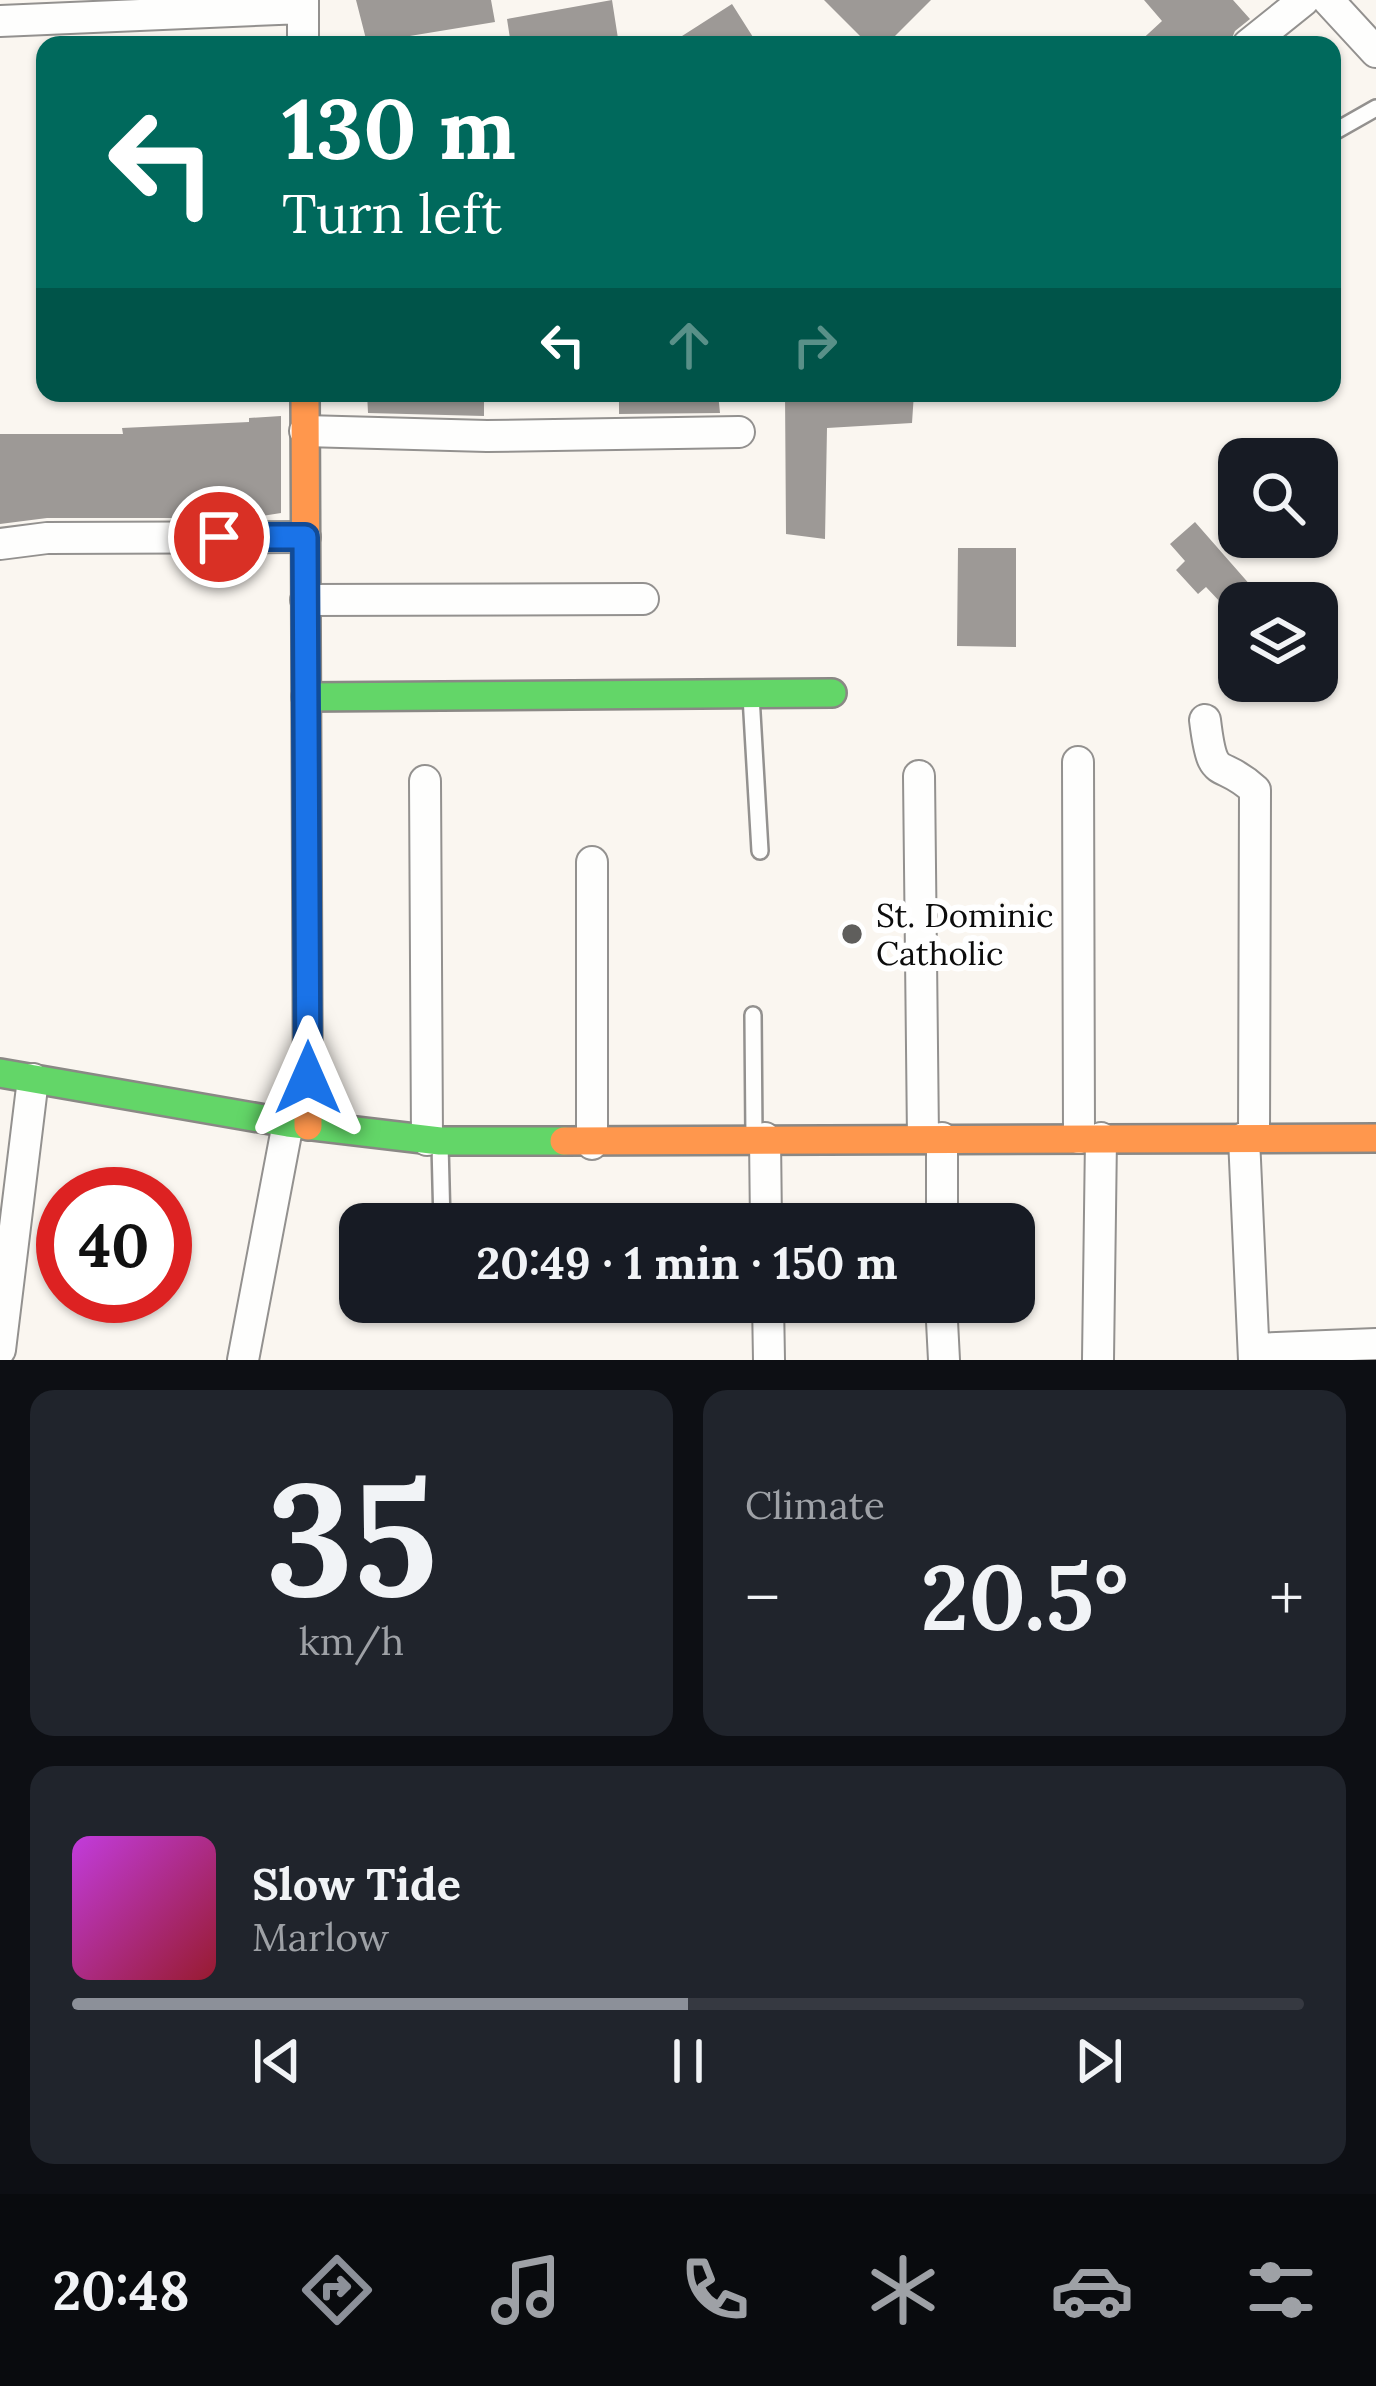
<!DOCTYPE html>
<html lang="en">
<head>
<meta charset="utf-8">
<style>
	body { margin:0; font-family:Lora,serif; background:#20242c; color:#f1f3f6; height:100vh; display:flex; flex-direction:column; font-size:45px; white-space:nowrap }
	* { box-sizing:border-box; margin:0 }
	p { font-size:39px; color:#9ea1a6 }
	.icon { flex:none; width:66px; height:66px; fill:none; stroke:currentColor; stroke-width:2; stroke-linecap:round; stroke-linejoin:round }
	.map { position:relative; height:1360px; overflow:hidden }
	.sheet { display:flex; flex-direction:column; gap:30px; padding:30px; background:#0d0f14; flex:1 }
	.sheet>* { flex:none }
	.top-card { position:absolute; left:36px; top:36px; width:1305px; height:366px; border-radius:24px; box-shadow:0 3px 9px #0004; background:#00695c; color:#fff; overflow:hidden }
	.controls { position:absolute; left:1218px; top:438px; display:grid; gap:24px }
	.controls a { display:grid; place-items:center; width:120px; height:120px; border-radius:24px; background:#171b24; box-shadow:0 3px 9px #0004; font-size:60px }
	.speed { position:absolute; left:36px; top:1167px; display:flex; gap:24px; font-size:60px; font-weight:700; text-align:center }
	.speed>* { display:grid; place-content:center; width:156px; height:156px; border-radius:50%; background:#171b24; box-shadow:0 3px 9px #0004; line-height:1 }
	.speed .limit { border:18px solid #d22; background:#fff; color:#111 }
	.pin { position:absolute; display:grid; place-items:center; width:102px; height:102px; color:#fff; margin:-51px; border:6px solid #fff; border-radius:50%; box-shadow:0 3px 12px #0007 }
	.me { position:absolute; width:132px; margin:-66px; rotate:0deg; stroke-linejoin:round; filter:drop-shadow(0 0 9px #0008) }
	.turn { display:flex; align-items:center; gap:42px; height:252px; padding:0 48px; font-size:54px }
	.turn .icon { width:156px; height:156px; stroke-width:2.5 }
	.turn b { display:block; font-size:84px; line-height:102px }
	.lanes { display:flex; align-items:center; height:114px; padding:0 48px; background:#0003; justify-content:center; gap:60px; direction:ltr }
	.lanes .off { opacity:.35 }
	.big { font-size:90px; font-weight:700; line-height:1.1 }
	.sheet .card { flex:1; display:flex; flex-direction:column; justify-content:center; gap:18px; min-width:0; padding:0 42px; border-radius:24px; background:#20242c }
	.sheet .dial { align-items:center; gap:0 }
	.dial b { font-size:156px; line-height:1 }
	.song { display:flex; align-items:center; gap:36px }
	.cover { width:144px; height:144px; border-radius:18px; background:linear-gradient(135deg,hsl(290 70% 55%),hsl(350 70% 35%)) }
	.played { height:12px; border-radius:6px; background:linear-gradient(90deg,#8c9099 50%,#363941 50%) }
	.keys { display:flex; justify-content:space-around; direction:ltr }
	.heat { display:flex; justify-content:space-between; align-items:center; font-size:66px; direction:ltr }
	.sheet .tiles { flex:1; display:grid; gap:30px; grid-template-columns:1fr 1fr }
	.card:last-child { grid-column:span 2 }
	.trip { position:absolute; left:339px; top:1203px; width:696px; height:120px; border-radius:24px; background:#171b24; box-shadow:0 3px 9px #0004; font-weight:700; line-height:120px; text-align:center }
	.tab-bar { display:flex; height:192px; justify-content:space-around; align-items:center; background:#090b0e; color:#9ea1a6 }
	.tab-bar .icon { width:84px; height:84px }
	.tab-bar .on { color:#8c9099 }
	.tab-bar b { font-size:54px; color:#f1f3f6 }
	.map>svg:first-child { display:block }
	.building { fill:#9d9996 }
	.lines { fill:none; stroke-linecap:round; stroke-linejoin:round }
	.lane-casing { stroke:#93918f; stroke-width:20 }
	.street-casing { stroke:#93918f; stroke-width:34 }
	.fast-casing { stroke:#8a8885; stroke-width:32 }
	.slow-casing { stroke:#8a8885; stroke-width:32 }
	.lane { stroke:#fefefd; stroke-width:15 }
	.street { stroke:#fefefd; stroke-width:30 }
	.fast { stroke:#63d668; stroke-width:27 }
	.slow { stroke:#ff974d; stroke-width:27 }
	.route-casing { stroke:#114b97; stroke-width:30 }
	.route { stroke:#1a73e8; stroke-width:21 }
	.poi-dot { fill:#5f5e5c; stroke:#fff; stroke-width:4.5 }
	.labels { text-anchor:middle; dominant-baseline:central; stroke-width:12; stroke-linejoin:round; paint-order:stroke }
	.poi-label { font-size:33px; fill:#0c0c0c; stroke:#fff; text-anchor:start }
</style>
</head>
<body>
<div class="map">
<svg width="1376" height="1360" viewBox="0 0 1376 1360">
	<rect width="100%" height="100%" fill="#faf6f0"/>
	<!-- building -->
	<path class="building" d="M 356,0 L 491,0 L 495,22 L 367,43 Z
		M 612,0 L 619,45 L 511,45 L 507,19 Z
		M 824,0 L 931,0 L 886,45 L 869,45 Z
		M 1144,0 L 1233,0 L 1250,19 L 1235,31 L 1229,45 L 1136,45 L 1162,21 Z
		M 732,4 L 758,45 L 668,45 Z
		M 367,393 L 484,393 L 484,416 L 368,413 Z
		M 619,393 L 718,393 L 720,413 L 619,414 Z
		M 785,393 L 914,393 L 912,423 L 827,428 L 825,539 L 786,534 Z
		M 281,416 L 281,513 L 250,518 L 47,518 L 0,524 L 0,434 L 123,434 L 122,428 L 249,422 L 249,418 Z
		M 1195,522 L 1266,603 L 1239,603 L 1239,622 L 1206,587 L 1198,594 L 1176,570 L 1185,561 L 1170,544 Z
		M 958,548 L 1016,548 L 1016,647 L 957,646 Z"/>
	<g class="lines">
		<!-- lane casing -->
		<g class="lane-casing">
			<path id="lane" d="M 1332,133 L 1376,108
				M 751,696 L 760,851
				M 753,1015 L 754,1137
				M 440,1144 L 442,1224"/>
		</g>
		<!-- street casing -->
		<g class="street-casing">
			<path id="street" d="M 303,0 L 303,45
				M 1328,0 L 1376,52
				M 0,21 L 303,8
				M 1248,45 L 1304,0
				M 305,431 L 487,436 L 739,432
				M 0,544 L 47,538 L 305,537
				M 306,600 L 643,599
				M 1205,720 C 1213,786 1218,756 1255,790 L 1254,1138
				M 1078,762 L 1079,1138
				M 919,776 L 923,1138
				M 425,781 L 427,1140
				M 765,1138 L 766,1224
				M 1244,1138 L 1254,1360
				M 592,1144 L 592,862
				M 942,1224 L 942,1138
				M 768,1302 L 769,1360
				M 941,1302 L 944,1360
				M 1254,1349 L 1376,1344
				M 0,1350 L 33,1079
				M 243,1360 L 288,1123
				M 1098,1360 L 1101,1138"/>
		</g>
		<!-- fast casing -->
		<g class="fast-casing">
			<path id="fast" d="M 306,697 L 832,693
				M 0,1073 L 288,1123 L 440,1141 L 564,1141"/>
		</g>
		<!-- slow casing -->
		<g class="slow-casing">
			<path id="slow" d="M 305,393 L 308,1126
				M 564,1141 L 1376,1138"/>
		</g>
		<!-- lane -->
		<use href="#lane" class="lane"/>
		<!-- street -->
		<use href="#street" class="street"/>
		<!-- fast -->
		<use href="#fast" class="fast"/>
		<!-- slow -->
		<use href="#slow" class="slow"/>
	</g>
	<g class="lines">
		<!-- route casing -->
		<g class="route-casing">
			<path id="route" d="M 219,537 L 305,537 L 308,1078"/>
		</g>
		<!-- route -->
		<use href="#route" class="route"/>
	</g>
	<!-- markers -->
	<circle class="poi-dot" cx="852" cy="934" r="12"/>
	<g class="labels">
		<!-- poi labels -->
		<g class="poi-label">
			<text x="876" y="915">St. Dominic<tspan x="876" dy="38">Catholic</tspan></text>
		</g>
	</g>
</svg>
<div class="controls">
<a><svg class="icon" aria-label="search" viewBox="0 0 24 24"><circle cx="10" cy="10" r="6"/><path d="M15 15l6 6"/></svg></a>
<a><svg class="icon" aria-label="layers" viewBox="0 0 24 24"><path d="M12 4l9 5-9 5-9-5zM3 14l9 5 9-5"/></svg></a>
</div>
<div class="speed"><div class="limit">40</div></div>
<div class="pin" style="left:219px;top:537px;background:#d93025"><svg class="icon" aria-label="arrive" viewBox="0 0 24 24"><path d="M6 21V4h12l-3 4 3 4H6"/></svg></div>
<svg class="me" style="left:308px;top:1078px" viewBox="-20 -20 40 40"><path d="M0-17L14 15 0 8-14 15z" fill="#1a73e8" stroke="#fff" stroke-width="4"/></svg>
<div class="trip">20:49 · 1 min · 150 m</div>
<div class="top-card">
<div class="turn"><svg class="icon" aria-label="left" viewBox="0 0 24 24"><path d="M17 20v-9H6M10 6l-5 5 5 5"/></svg><div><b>130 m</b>Turn left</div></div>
<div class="lanes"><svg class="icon" aria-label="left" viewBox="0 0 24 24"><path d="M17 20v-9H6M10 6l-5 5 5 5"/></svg><svg class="icon off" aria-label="ahead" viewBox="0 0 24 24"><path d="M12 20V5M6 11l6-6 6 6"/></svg><svg class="icon off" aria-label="right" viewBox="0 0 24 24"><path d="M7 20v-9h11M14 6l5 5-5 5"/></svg></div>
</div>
</div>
<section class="sheet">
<div class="tiles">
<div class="card dial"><b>35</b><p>km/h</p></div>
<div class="card"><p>Climate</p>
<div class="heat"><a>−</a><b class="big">20.5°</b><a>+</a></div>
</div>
<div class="card">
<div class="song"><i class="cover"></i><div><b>Slow Tide</b><p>Marlow</p></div></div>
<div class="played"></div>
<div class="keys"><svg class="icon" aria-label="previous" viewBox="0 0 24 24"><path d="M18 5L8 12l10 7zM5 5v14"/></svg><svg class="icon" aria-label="pause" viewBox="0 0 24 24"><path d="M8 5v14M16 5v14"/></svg><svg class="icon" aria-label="next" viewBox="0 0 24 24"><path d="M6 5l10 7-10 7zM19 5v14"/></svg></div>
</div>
</div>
</section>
<nav class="tab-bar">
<b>20:48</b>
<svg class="icon on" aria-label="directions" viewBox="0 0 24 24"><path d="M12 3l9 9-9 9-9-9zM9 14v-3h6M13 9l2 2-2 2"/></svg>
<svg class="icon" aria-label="music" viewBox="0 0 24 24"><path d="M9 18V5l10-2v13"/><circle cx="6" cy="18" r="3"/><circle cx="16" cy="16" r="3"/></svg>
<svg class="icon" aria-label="phone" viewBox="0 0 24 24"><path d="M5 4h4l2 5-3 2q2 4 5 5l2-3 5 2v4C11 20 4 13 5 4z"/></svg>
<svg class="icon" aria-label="climate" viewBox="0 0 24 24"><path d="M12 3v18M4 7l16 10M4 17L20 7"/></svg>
<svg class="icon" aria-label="car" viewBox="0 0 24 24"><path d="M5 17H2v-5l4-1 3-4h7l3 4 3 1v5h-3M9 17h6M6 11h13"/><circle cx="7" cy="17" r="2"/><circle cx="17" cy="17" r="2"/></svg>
<svg class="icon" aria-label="filters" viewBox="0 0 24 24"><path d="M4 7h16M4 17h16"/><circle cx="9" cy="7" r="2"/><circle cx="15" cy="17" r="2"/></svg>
</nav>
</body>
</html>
